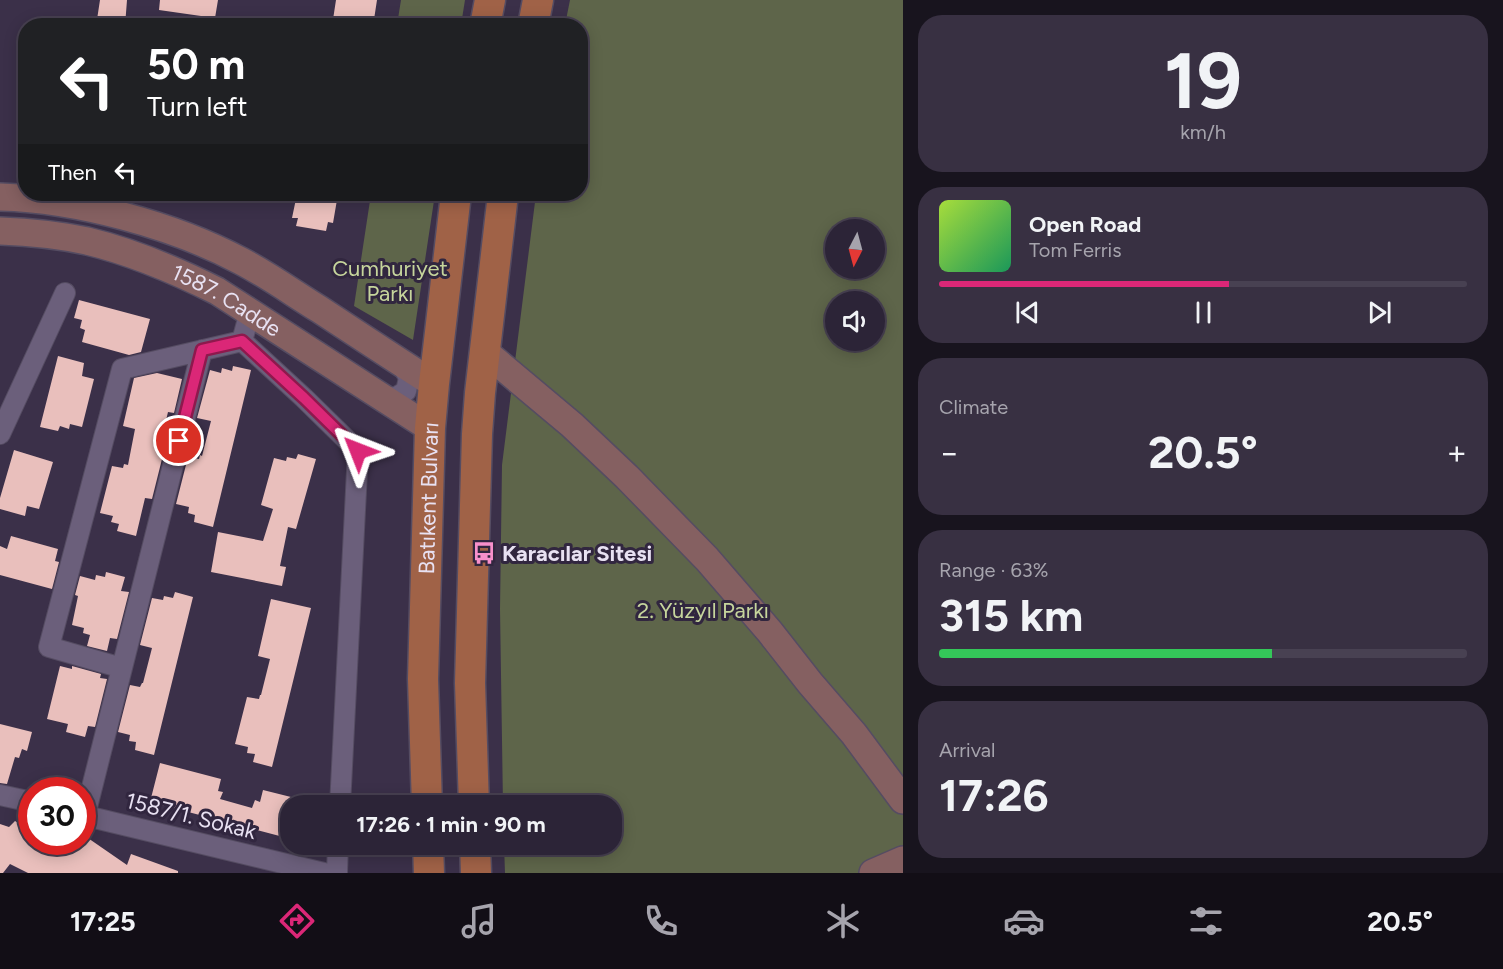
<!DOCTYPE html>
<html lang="en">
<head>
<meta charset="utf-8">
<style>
	body { margin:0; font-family:Figtree,sans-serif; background:#383042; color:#f1f3f6; height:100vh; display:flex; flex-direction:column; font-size:22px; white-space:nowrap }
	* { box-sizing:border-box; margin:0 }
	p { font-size:20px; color:#a6a4ad }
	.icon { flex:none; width:33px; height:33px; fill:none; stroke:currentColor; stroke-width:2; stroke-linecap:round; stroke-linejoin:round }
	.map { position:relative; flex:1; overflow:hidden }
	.drawer { display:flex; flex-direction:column; gap:15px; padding:15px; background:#18141e; width:600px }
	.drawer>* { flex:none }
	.banner { position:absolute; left:18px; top:18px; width:570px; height:183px; border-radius:24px; box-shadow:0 3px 15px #0003,0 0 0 2px #484152; background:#202124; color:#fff; overflow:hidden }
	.needle { width:39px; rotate:186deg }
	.fabs { position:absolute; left:825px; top:219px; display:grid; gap:12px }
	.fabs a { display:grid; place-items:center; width:60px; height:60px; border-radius:50%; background:#2c2437; box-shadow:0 3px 15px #0003,0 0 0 2px #484152; font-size:30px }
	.speed { position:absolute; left:18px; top:777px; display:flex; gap:12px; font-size:30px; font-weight:700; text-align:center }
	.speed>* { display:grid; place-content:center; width:78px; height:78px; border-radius:50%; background:#2c2437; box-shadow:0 3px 15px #0003,0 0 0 2px #484152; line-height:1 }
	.speed .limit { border:9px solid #d22; background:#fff; color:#111 }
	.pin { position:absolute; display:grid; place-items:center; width:51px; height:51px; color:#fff; margin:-26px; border:3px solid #fff; border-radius:50%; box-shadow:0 2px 6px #0007 }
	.me { position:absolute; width:66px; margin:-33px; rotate:315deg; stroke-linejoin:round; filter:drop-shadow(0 0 4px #0008) }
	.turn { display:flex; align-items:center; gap:21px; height:126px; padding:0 30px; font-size:27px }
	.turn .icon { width:78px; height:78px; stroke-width:2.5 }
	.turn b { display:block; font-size:42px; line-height:51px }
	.then { display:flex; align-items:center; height:57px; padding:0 30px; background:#0003; gap:12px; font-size:22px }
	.big { font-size:45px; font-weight:700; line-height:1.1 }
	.drawer .widget { flex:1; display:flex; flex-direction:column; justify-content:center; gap:9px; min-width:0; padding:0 21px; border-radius:24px; background:#383042 }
	.drawer .dial { align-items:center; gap:0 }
	.dial b { font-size:78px; line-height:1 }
	.song { display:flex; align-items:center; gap:18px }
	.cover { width:72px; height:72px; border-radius:9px; background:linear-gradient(135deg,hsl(80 70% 55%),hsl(150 70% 35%)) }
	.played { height:6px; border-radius:3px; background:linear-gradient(90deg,#db2777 55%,#484152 55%) }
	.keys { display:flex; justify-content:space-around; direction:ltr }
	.heat { display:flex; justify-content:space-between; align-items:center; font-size:33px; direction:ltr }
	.charge { height:9px; border-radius:4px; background:linear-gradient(90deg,#34c759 63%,#484152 0) }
	.trip { position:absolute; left:280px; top:795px; width:342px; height:60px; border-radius:24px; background:#2c2437; box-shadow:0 3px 15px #0003,0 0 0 2px #484152; font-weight:700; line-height:60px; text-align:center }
	.tab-bar { display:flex; height:96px; justify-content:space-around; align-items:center; background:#120e16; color:#a6a4ad }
	.tab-bar .icon { width:42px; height:42px }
	.tab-bar .on { color:#db2777 }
	.tab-bar b { font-size:27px; color:#f1f3f6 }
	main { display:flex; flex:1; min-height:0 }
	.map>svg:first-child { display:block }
	.green { fill:#5e654a; fill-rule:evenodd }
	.building { fill:#e9bfbc }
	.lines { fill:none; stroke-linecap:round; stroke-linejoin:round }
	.street-casing { stroke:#554c62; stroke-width:22 }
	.secondary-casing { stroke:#554c62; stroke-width:30 }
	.primary-casing { stroke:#554c62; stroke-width:33 }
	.street { stroke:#6b5f7b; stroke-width:20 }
	.secondary { stroke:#856061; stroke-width:27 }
	.primary { stroke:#a06247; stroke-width:30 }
	.route-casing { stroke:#8e194d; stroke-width:15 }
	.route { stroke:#db2777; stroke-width:10 }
	.labels { text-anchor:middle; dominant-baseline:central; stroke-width:6; stroke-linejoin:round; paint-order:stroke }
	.park-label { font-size:22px; fill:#c6d59c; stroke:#31263f }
	.street-label { font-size:22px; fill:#e8e1f2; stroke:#31263f }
	.poi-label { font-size:22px; font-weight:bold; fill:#e8e1f2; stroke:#31263f; text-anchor:start }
</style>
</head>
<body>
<main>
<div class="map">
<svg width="903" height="873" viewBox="0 0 903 873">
	<rect width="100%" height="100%" fill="#3b3049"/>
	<!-- green -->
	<path class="green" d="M 401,0 L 465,0 L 461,25 L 397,25 Z
		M 570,0 L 903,0 L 903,873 L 505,873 L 504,845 L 612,844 L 612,806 L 503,806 L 500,609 L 502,465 L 536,194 L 580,194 L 580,26 L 565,25 ZM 836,230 L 874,230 L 874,268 L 836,268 ZM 836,302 L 874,302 L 874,340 L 836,340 Z
		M 371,194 L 435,194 L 413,340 L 354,306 Z"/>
	<!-- building -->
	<path class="building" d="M 100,0 L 127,0 L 125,26 L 96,26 Z
		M 160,0 L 218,0 L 215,18 L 159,10 Z
		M 336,0 L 377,0 L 373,26 L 332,26 Z
		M 297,194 L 338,194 L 333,223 L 328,222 L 326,231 L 296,226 L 298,218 L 292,218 Z
		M 79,300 L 150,319 L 141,352 L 129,355 L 82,342 L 85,330 L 80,328 L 82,320 L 74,318 Z
		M 58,356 L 84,363 L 82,376 L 94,379 L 82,427 L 70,424 L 69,429 L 60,426 L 58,431 L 40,427 Z
		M 233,366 L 251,370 L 213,527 L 194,522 L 195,515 L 188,513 L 189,507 L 176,504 L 188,457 L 199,459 L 200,455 L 202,456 L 211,421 L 197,418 L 210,370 L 221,373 L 222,368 L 232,371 Z
		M 157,373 L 182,379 L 174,413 L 168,412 L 159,450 L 164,451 L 152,499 L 145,498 L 136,536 L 117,531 L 119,524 L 111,522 L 113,516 L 100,513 L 112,466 L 123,468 L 124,464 L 128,465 L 135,429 L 123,426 L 134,378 Z
		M 14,450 L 53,462 L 39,509 L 27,506 L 25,516 L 0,509 L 0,498 Z
		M 298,454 L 316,459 L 296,529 L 288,527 L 280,566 L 286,567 L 282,586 L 211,572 L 218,532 L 263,541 L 273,509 L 261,505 L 274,458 L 286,461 L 287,457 L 296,459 Z
		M 11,536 L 58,549 L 55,561 L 59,562 L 52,589 L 0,575 L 0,546 L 7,549 Z
		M 106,572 L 125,577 L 121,591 L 129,592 L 117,639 L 110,638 L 107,651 L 87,646 L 90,635 L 83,633 L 84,628 L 72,625 L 78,596 L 75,595 L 80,576 L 95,580 L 96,575 L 105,577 Z
		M 175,592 L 193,597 L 154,755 L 135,750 L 136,742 L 129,741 L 130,735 L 118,732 L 130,685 L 140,687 L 142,683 L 143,683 L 152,648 L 140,645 L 152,598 L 163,600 L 164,596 L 173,598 Z
		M 271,599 L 311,608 L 272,767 L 253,762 L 255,754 L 247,753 L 248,747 L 235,744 L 247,697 L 259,699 L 260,695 L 261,695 L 270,659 L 258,656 Z
		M 60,666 L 72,669 L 72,666 L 101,674 L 100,678 L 107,679 L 95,727 L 88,726 L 85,737 L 66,732 L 68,724 L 47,719 Z
		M 0,724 L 32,732 L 27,751 L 22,749 L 19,758 L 15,757 L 7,784 L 0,783 Z
		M 160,763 L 221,779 L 218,791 L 223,792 L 220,799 L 252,808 L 255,800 L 260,802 L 263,790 L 291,797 L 291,839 L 150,802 Z
		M 15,821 L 32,832 L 32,842 L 82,842 L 82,839 L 85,836 L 127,865 L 131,854 L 178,871 L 178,873 L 28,873 L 10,864 L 3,873 L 0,873 L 0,824 L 9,827 Z"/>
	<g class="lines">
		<!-- street casing -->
		<g class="street-casing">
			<path id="street" d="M 250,312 L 242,341 L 304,398 L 358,451 L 340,806
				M 380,395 L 395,398 L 406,391 L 409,378 L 401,363
				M 0,434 L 65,293
				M 122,668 L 49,647 L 122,369 L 242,341
				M 0,795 L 32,802
				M 82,815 L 324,873
				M 85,815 L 202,350
				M 337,873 L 338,844"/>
		</g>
		<!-- secondary casing -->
		<g class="secondary-casing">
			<g id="secondary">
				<path d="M 0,197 C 77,199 173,225 241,261 C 268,275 293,293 319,309 C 357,334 395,359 434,384"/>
				<path id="s1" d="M 0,231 C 29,232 59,235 87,241 C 133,252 175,270 217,291 L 430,428"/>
				<path d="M 485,352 L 572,425 L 627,477 L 707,559 L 770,632 L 810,683 L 854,734 L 903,800"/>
				<path d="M 873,873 L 903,860"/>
			</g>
		</g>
		<!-- primary casing -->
		<g class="primary-casing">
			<g id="primary">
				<path d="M 485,26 L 490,0"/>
				<path d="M 533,26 L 538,0"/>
				<path id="s2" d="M 427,806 L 423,679 L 430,428 L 434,384 L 456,194"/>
				<path d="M 474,806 L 470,683 L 477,434 L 480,393 L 503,194"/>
				<path d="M 428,844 L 429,873"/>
				<path d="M 475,844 L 476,873"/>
			</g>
		</g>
		<!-- street -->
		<use href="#street" class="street"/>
		<!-- secondary -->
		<use href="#secondary" class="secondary"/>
		<!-- primary -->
		<use href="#primary" class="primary"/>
	</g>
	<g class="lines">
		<!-- route casing -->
		<g class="route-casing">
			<path id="route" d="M 179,441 L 202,350 L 242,341 L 304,398 L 358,451"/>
		</g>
		<!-- route -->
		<use href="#route" class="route"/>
	</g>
	<!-- icons -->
	<defs>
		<g id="bus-bare" transform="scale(1.8)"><path d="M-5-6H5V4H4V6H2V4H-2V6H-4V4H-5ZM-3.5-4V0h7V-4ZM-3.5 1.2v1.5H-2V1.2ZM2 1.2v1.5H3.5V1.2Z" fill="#f890cb" stroke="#31263f" stroke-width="2.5" paint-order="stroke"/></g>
	</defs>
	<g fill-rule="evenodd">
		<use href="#bus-bare" x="484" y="553"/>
	</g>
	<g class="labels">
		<!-- park labels -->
		<g class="park-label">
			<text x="390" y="268">Cumhuriyet<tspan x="390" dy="25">Parkı</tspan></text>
			<text x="703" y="610">2. Yüzyıl Parkı</text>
		</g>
		<!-- street labels -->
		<g class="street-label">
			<text stroke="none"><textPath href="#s1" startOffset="240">1587. Cadde</textPath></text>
			<text stroke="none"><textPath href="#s2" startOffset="308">Batıkent Bulvarı</textPath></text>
			<text transform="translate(191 816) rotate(14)">1587/1. Sokak</text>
		</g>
		<!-- poi labels -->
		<g class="poi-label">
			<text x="502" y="553">Karacılar Sitesi</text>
		</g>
	</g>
</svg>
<div class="fabs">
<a><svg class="needle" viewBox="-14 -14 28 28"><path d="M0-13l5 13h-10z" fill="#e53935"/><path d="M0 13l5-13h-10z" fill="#a6a4ad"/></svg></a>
<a><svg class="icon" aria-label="sound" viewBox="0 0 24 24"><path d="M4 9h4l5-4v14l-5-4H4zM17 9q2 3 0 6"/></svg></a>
</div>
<div class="speed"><div class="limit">30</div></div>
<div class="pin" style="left:179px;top:441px;background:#d93025"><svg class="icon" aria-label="arrive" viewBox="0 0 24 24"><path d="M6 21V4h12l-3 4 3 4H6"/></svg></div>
<svg class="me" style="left:358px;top:451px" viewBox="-20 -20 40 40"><path d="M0-17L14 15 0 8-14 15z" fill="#db2777" stroke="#fff" stroke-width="4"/></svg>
<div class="trip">17:26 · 1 min · 90 m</div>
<div class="banner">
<div class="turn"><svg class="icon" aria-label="left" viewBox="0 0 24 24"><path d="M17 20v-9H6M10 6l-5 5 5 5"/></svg><div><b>50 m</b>Turn left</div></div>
<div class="then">Then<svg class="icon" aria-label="left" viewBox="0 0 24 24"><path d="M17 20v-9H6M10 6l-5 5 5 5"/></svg></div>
</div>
</div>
<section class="drawer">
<div class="widget dial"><b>19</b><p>km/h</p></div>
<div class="widget">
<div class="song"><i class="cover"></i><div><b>Open Road</b><p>Tom Ferris</p></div></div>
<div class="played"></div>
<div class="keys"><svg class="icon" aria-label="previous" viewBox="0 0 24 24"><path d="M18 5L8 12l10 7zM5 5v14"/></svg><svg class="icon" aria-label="pause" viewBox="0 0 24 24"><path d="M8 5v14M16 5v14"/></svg><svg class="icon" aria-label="next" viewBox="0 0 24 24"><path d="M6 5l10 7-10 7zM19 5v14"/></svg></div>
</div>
<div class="widget"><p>Climate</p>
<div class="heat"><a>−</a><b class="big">20.5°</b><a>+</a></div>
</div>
<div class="widget"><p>Range · 63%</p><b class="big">315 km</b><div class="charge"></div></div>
<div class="widget"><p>Arrival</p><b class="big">17:26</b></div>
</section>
</main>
<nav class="tab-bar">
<b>17:25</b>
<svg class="icon on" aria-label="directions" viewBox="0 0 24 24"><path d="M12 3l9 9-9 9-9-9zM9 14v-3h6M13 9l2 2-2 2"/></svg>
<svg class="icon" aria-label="music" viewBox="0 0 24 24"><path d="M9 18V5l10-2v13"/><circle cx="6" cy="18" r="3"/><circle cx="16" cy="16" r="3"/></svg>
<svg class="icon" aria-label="phone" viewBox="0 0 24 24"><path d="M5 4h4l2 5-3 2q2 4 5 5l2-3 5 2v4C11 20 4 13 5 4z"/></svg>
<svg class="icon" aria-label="climate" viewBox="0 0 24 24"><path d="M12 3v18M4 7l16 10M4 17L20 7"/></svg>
<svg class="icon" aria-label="car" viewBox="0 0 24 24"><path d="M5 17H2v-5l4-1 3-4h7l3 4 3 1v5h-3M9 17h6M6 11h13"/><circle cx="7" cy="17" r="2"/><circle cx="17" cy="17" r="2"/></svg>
<svg class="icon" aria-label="filters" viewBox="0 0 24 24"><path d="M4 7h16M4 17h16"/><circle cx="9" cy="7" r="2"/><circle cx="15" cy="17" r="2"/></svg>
<b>20.5°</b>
</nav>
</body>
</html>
